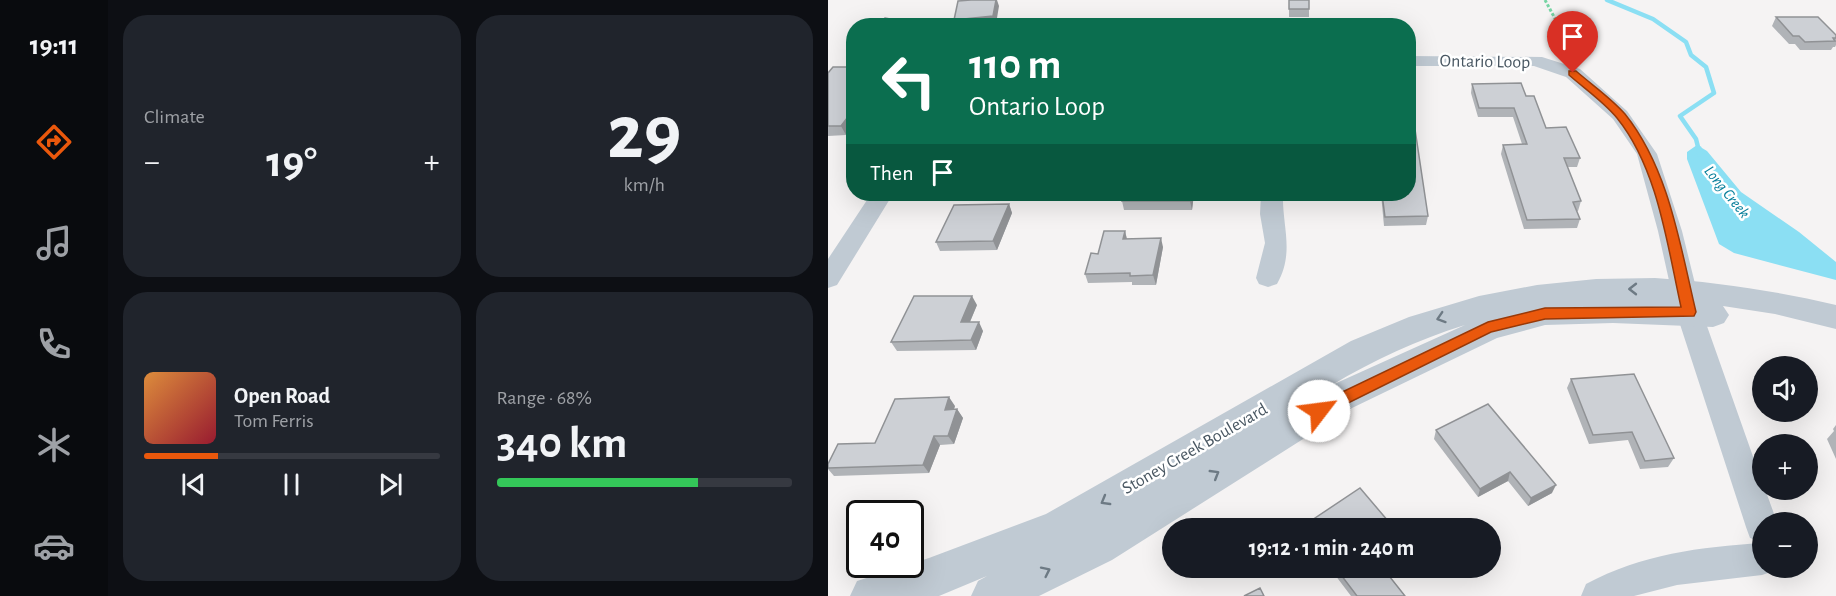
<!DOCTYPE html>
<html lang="en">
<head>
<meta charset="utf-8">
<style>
	body { margin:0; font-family:"Alegreya Sans",sans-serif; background:#20242c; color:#f1f3f6; height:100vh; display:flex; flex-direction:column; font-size:22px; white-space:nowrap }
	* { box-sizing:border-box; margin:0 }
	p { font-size:20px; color:#9ea1a6 }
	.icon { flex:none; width:33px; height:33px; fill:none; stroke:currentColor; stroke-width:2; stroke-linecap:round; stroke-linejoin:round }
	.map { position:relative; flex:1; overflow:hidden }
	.details { display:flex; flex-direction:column; gap:15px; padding:15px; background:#0d0f14; width:720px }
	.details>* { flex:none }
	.hud { position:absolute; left:18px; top:18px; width:570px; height:183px; border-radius:24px; box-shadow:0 6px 24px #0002; background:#0b6e4f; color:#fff; overflow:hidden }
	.fabs { position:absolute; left:924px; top:356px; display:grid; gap:12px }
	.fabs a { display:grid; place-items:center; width:66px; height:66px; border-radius:50%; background:#171b24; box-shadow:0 6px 24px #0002; font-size:30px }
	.speed { position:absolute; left:18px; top:500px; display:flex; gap:12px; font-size:30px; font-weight:700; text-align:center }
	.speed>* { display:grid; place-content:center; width:78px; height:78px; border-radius:50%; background:#171b24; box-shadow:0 6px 24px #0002; line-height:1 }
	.speed .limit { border:3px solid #111; border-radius:9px; background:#fff; color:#111 }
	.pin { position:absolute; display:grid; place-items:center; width:51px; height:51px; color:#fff; margin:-62px -26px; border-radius:50% 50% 50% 0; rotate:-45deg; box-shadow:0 0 6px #0007 }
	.pin .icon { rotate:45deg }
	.me { position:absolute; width:66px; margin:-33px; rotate:60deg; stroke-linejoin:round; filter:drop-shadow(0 0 4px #0008) }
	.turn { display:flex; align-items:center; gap:21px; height:126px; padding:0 24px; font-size:27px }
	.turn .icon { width:78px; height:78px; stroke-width:2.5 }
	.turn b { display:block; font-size:42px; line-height:51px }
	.then { display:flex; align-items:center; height:57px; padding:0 24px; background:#0003; gap:12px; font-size:22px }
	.big { font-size:45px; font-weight:600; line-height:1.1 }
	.details .card { flex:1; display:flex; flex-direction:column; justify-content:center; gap:9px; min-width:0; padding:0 21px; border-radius:24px; background:#20242c }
	.details .dial { align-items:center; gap:0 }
	.dial b { font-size:78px; line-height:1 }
	.song { display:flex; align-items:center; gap:18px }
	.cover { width:72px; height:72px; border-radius:9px; background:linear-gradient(135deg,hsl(30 70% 55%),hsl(350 70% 35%)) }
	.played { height:6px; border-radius:3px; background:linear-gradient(90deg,#ea580c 25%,#363941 25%) }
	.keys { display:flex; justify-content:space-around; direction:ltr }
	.heat { display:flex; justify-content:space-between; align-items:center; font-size:33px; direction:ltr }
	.charge { height:9px; border-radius:4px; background:linear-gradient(90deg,#34c759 68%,#363941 0) }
	.details .tiles { flex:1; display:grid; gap:15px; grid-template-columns:repeat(2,1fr) }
	.trip { position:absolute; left:334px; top:518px; width:339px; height:60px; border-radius:30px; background:#171b24; box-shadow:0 6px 24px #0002; font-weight:600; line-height:60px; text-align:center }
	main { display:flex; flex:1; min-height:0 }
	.tab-bar { display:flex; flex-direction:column; width:108px; justify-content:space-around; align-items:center; background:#090b0e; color:#9ea1a6 }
	.tab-bar .icon { width:42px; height:42px }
	.tab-bar .active { color:#ea580c }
	.tab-bar b { font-size:27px; color:#f1f3f6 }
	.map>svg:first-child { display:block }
	.water { fill:#8bdff3 }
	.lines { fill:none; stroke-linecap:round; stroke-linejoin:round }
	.stream-far1 { stroke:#8bdff3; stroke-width:4.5 }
	.stream { stroke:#8bdff3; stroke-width:6 }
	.path { stroke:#76d4a4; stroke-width:3; stroke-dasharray:3 2; stroke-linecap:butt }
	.minor { fill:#c0cad3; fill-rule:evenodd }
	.tertiary { fill:#c0cad3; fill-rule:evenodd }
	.wall { fill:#b0b3b7 }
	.shaded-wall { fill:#909295 }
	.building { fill:#cdd0d5; stroke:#909295; stroke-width:1.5 }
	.oneway { stroke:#6d7a84 }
	.route { fill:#ea580c; stroke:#983908; stroke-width:1.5 }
	.labels { text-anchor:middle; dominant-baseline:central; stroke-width:5; stroke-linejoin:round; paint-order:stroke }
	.far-water-label { font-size:16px; font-style:italic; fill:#057e9a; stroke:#fff }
	.street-label { font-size:18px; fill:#495762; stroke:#fff }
</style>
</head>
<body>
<main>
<nav class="tab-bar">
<b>19:11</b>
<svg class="icon active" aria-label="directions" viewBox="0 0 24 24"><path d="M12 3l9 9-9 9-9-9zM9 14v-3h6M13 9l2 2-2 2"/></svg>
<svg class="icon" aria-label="music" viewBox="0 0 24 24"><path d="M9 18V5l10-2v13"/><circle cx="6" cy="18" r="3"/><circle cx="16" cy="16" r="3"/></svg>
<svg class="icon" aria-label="phone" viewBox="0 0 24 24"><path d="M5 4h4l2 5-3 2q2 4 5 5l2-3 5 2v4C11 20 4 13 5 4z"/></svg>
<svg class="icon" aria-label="climate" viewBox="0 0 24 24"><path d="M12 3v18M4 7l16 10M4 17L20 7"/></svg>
<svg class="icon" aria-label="car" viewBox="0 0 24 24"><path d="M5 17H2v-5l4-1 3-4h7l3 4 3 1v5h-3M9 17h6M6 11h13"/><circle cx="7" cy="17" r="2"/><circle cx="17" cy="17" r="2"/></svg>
</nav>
<section class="details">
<div class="tiles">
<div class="card"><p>Climate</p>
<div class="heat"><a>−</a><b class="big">19°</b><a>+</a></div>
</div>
<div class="card dial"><b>29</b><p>km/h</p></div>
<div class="card">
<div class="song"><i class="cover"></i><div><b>Open Road</b><p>Tom Ferris</p></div></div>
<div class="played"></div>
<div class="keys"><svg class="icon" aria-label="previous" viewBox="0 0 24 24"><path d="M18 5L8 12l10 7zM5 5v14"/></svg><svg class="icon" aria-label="pause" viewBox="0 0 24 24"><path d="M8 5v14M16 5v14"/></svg><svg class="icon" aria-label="next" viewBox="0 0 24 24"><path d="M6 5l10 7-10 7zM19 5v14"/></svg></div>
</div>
<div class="card"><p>Range · 68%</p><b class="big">340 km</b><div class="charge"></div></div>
</div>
</section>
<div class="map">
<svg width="1008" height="596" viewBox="0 0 1008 596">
	<rect width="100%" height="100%" fill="#f5f3f3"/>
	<!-- water -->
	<path class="water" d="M 869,145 L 879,151 L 913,192 L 971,232 L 1008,262 L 1008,280 L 906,253 L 891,244 L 859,159 L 859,152 Z"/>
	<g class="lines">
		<!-- stream-far1 -->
		<path class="stream-far1" d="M 779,0 L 825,19 L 858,42 L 863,55 L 878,67 L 886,93 L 852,116 L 868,139 L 871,151"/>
		<!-- stream -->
		<path class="stream" d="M 871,149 L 872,154"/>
		<!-- path -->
		<path class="path" d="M 717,0 L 744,50 L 743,55"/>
		<!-- minor -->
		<path class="minor" d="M 580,56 L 714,57 L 752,69 L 799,111 L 829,154 L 854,231 L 874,312 L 934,482 L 934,489 L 937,489 L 949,522 L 934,522 L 934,542 L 922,538 L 918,527 L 848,312 L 830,231 L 809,154 L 785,119 L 738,77 L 706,66 L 580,66 Z
			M 43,194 L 65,194 L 9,285 L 0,288 L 0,259 Z
			M 433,194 L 455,194 C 454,227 467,252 449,284 L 440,287 L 431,284 L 428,278 L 437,243 L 432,214 Z
			M 934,543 L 934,567 L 947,567 L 946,571 L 934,575 L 849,585 L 806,596 L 753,596 L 758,584 C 814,554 872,547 934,543 Z"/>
		<!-- tertiary -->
		<path class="tertiary" d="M 827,278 C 889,282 948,291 1008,305 L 1008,329 L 947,314 L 895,306 L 901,315 L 896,323 L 885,327 L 785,323 L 717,325 L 669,338 L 524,408 L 284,560 L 211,596 L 143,596 L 150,581 L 159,576 L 111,596 L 22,596 L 29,581 L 101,558 L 218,514 L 523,341 L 581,317 L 651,296 L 709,285 L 768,279 ZM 637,325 L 504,385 C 546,360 589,340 637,325 Z"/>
	</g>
	<!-- wall -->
	<path class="wall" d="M 461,0 L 481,0 L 481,17 L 461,17 Z
		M 948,17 L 1008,35 L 1008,45 L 1007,47 L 1005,47 L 1003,50 L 972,50 L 967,44 L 961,44 L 944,26 Z
		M 0,73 L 18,135 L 0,136 Z
		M 644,84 L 698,96 L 718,128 L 752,158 L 749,167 L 739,167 L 753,201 L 750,211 L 749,211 L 752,219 L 749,228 L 696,229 L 673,154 L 675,145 L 694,144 L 685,117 L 650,117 L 643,93 Z
		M 296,194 L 366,194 L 364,210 L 296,210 L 294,201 Z
		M 553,194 L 580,194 L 600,216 L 598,225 L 556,226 Z
		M 181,204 L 184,213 L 169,250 L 112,251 L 108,242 Z
		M 297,231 L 299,239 L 335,247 L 328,285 L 304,285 L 304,282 L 260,283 L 257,274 L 270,254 Z
		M 149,305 L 142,322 L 155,331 L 148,350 L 69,351 L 63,342 Z
		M 743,379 L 846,458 L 840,467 L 812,469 L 800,440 L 761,444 L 739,388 Z
		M 127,406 L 126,410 L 129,409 L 135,418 L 126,444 L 112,445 L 101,473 L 6,476 L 0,469 L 0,464 Z
		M 1008,425 L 1008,459 L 999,439 L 1006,431 L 1005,429 Z
		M 608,430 L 724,493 L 700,506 L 680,481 L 650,497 L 606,439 Z
		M 501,567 L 554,567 L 577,596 L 523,596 Z"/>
	<!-- shaded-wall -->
	<path class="shaded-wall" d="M 168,0 L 169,0 L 171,6 L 168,24 L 154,26 L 128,26 L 126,20 Z
		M 26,109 L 26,125 L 18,135 L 13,126 Z
		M 363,194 L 366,194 L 364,210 L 362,201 Z
		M 181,204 L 184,213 L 169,250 L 165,241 Z
		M 297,231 L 299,240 L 295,239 Z
		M 333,238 L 335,247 L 328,285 L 325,275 Z
		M 144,296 L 149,305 L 138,331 L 133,322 Z
		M 151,322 L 155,331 L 148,350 L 143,340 Z
		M 121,397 L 127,406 L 122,419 L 117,410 Z
		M 129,409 L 135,418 L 126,444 L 120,436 Z
		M 106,436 L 112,445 L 101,473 L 95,465 Z
		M 682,472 L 680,481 L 650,497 L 652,489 Z
		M 728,485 L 724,493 L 700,506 L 703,498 Z"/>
	<!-- building -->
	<path class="building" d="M 143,0 L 168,0 L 165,16 L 126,20 L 130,1 Z
		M 461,0 L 481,0 L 481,9 L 461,9 Z
		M 948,17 L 990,17 L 1008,35 L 1008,38 L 1005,38 L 1007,41 L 977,42 L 971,36 L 965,36 Z
		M 57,18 L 98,26 L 45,26 Z
		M 5,67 L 26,67 L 26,109 L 13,126 L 0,126 L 0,73 Z
		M 693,83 L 698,96 L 706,96 L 718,128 L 738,127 L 752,158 L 736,158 L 753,201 L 745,202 L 752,219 L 699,220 L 675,145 L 699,144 L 686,108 L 651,108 L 644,84 Z
		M 580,116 L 585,116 L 600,216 L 557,217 L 554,194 L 580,194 Z
		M 296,194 L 363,194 L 362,201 L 294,201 Z
		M 181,204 L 165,241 L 108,242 L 126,205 Z
		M 276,231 L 297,231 L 295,239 L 333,238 L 325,275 L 302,276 L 302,273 L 257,274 L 263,253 L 270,254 Z
		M 86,296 L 144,296 L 133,322 L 151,322 L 143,340 L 63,342 Z
		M 806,374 L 846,458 L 817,461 L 804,432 L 765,435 L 743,379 Z
		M 121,397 L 117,410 L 129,409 L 120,436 L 106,436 L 95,465 L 0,468 L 0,464 L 10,444 L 47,443 L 67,399 Z
		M 660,404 L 728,485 L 703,498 L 682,472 L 652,489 L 608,430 Z
		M 532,488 L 566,528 L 477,528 L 475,526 Z
		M 507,567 L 554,567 L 577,596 L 529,596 Z
		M 432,588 L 436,596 L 416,596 Z"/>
	<!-- one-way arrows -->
	<defs><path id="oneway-chevron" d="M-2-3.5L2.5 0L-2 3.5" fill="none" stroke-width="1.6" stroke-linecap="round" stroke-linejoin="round" transform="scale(1.5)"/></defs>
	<g class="oneway">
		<use href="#oneway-chevron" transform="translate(805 289) rotate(180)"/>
		<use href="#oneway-chevron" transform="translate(613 318) rotate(162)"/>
		<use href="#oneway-chevron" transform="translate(387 474) rotate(-31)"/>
		<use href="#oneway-chevron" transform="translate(277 501) rotate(150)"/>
		<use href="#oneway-chevron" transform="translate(218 571) rotate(-26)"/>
	</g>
	<!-- route -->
	<path class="route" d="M 741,71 L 748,71 C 764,85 783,98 797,114 C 841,169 852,245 868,312 L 866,316 L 717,319 L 663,332 L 496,415 L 485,415 L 483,411 L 485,406 L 660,322 L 717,308 L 853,307 C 839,244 830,169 789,118 C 776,102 757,89 741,75 Z"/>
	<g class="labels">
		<!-- far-water labels -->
		<g class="far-water-label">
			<text transform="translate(899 192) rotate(51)">Long Creek</text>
		</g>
		<!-- street labels -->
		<g class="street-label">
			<text transform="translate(657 62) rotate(1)">Ontario Loop</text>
			<text transform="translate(367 449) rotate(-30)">Stoney Creek Boulevard</text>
		</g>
	</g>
</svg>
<div class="fabs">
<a><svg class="icon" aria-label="sound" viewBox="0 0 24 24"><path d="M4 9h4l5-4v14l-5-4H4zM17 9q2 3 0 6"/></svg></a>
<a>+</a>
<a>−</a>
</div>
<div class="speed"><div class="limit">40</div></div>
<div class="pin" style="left:745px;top:73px;background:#d93025"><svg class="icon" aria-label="arrive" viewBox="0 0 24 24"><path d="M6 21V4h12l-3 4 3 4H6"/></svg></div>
<svg class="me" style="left:491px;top:411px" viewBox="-20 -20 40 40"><circle r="19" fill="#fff"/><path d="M0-13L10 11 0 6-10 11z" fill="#ea580c"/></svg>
<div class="trip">19:12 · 1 min · 240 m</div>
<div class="hud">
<div class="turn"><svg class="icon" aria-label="left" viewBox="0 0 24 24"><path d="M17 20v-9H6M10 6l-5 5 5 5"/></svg><div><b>110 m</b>Ontario Loop</div></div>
<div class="then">Then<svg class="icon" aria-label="arrive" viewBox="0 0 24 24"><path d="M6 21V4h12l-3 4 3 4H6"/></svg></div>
</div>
</div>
</main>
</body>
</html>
